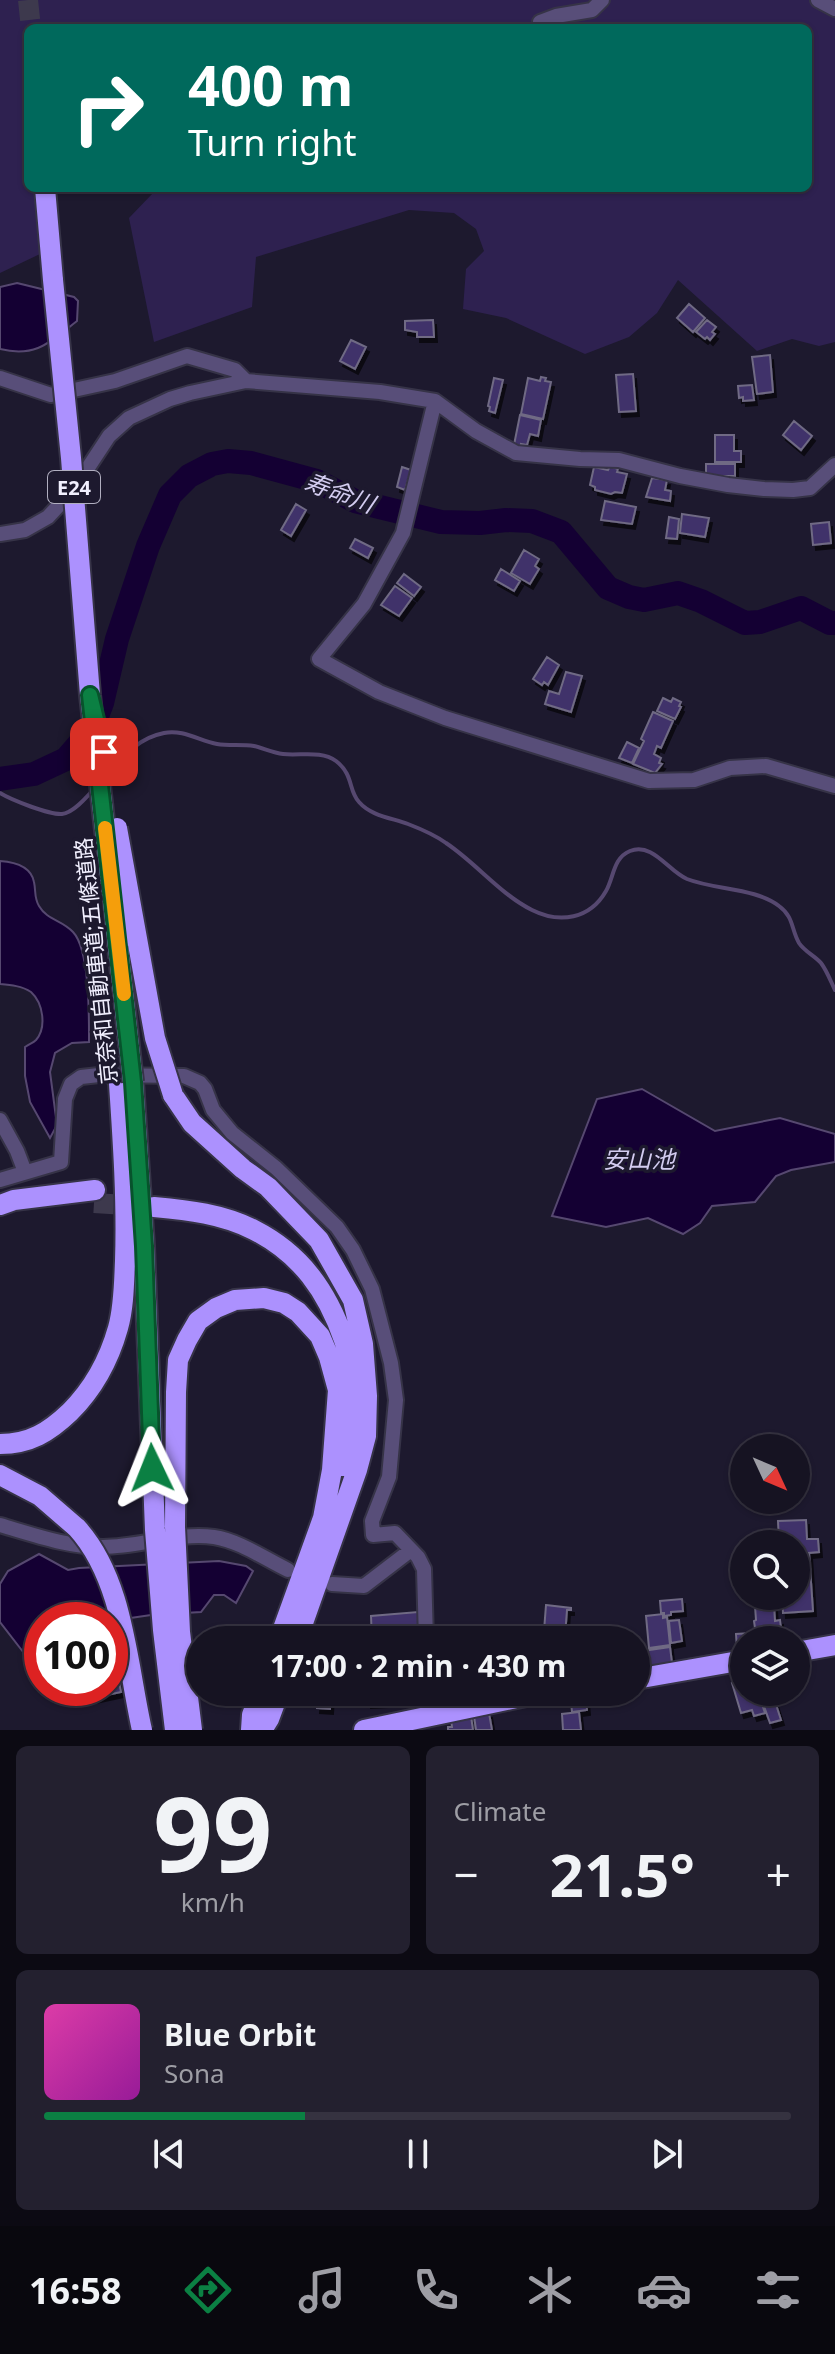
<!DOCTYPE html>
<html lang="en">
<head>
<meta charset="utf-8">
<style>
	body { margin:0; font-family:"Noto Sans","Noto Sans JP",sans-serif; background:#23202f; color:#f1f3f6; height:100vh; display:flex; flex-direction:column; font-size:30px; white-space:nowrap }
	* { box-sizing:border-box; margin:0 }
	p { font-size:26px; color:#9e9ea5 }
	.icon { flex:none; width:44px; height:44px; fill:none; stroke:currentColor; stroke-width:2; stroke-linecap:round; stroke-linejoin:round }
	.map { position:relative; height:1730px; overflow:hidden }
	.side { display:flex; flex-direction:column; gap:16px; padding:16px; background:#0c0a13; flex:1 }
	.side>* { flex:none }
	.banner { position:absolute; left:24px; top:24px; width:788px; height:168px; border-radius:12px; box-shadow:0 2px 6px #0004,0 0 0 2px #353240; background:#00695c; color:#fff; overflow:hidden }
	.needle { width:52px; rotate:134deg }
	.tools { position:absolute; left:730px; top:1434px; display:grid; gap:16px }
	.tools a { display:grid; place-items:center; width:80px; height:80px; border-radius:50%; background:#161322; box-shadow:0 2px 6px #0004,0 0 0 2px #353240; font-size:40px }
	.speed { position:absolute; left:24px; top:1602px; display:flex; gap:16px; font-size:40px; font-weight:700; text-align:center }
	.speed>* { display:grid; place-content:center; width:104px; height:104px; border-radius:50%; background:#161322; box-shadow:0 2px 6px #0004,0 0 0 2px #353240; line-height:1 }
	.speed .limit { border:12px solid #d22; background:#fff; color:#111 }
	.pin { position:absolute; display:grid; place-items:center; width:68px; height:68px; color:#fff; margin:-34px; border-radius:16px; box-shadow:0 4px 12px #0006 }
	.me { position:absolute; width:88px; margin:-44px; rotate:358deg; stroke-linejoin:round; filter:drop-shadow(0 0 6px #0008) }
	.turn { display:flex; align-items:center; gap:28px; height:168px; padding:0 32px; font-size:36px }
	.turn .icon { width:104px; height:104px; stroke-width:2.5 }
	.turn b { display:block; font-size:56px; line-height:68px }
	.big { font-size:60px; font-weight:700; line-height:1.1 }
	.side .tile { flex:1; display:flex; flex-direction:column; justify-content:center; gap:12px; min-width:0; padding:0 28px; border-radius:12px; background:#23202f }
	.side .dial { align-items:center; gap:0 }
	.dial b { font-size:104px; line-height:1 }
	.song { display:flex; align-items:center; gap:24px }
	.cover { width:96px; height:96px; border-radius:12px; background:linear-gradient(135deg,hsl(320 70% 55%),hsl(300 70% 35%)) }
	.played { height:8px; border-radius:4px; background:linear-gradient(90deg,#0b8043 35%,#353240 35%) }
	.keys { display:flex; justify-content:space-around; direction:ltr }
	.heat { display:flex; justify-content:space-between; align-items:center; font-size:44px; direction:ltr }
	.side .tiles { flex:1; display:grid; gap:16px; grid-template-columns:1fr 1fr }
	.tile:last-child { grid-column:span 2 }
	.trip { position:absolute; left:186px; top:1626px; width:464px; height:80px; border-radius:40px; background:#161322; box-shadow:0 2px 6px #0004,0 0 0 2px #353240; font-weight:700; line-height:80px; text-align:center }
	.tabs { display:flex; height:128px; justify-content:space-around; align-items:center; background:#09080e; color:#9e9ea5 }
	.tabs .icon { width:56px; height:56px }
	.tabs .current { color:#0b8043 }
	.tabs b { font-size:36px; color:#f1f3f6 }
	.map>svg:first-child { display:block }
	.green { fill:#2e2150; fill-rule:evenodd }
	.water { fill:#140033; stroke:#564870; stroke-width:2 }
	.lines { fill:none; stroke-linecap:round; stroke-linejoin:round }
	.stream { stroke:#564870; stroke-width:4 }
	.river { stroke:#140033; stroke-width:24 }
	.building { fill:#40316a; stroke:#6f6a84; stroke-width:2; filter:url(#shadow) }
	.highway-tunnel { stroke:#3d394d; stroke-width:20; stroke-dasharray:20 10; stroke-linecap:butt }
	.minor-casing { stroke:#363347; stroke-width:18 }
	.highway-casing { stroke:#363347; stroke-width:24 }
	.minor { stroke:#584e79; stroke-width:14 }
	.highway { stroke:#ac91fe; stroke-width:20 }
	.highway-bridge-casing { stroke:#363347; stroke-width:24; stroke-linecap:butt }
	.highway-bridge { stroke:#ac91fe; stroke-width:20 }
	.route-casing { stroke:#07532c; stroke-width:20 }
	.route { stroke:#0b8043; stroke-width:14 }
	.slow { stroke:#f59e0b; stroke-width:14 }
	.labels { text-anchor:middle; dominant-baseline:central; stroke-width:7; stroke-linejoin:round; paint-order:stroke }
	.shield { fill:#1d192e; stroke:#b1afc0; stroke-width:2 }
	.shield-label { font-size:20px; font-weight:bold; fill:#f1effe }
	.street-label { font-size:22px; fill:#f1effe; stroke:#1d192e }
	.water-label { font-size:24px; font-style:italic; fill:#d3ccf0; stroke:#1d192e }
</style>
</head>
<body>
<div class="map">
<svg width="835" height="1730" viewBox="0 0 835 1730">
	<defs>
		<filter id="shadow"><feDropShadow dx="3" dy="5" stdDeviation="0" flood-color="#0009"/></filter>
	</defs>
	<rect width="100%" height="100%" fill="#1d192e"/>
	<!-- green -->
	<path class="green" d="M 0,0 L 835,0 L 835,342 L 819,346 L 792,339 L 757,351 L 678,280 L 657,313 L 629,337 L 585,354 L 506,318 L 463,309 L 466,269 L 484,251 L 476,229 L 454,213 L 409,210 L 256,257 L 252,307 L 154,342 L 129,218 L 153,193 L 44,191 L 40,254 L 0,273 ZM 28,28 L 808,28 L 808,188 L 28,188 Z"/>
	<!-- water -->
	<path class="water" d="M 17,283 L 74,297 L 78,301 L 77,321 C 50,342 36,358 0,349 L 0,287 Z
		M 0,861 C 14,862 31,866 34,882 C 36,891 34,898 39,906 C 47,920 62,920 73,932 C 90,950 89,1017 89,1042 L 72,1043 L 55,1053 L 50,1072 L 57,1125 L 50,1138 L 30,1102 L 25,1076 L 25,1047 C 29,1044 33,1043 36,1040 C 47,1027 43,1003 31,992 C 22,986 11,985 0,984 Z
		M 642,1089 L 715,1131 L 780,1118 L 835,1134 L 835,1162 L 791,1170 L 776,1176 L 755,1202 L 712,1206 L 700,1223 L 683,1234 L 648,1218 L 606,1227 L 552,1216 L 597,1099 Z
		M 39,1554 L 68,1570 L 79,1568 L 219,1561 L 246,1566 L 253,1571 L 236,1603 L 224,1595 L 214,1595 L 201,1612 L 151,1615 L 110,1621 L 42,1620 L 42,1657 L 36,1660 L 27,1657 L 0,1622 L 0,1584 L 8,1571 Z"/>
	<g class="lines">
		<!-- stream -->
		<path class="stream" d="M 107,775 C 124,756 138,738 164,733 C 183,729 200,741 217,744 C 229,746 242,744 254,746 C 263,748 273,753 283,754 C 300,756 321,750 336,761 C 354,775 348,790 359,802 C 371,816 392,818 408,824 C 421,829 435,835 446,843 C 476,863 500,894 532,910 C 560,924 590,919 606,891 C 614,877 613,858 630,851 C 653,842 668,871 687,879 C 715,890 756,888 779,906 C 794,917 791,929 799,943 C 804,951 815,956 821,963 C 827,971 831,982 835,990
			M 0,793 C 11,800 50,815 62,814 C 73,813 86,798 93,790"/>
		<!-- river -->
		<path class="river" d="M 0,779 L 34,774 L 66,759 L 92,729 L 102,703 L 117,639 L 148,546 L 170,495 L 189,476 L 212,464 L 228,461 L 251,463 L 317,481 L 355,501 L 441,522 L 480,523 L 506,520 L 532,521 L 561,532 L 608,588 L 629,597 L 644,600 L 678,593 L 701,601 L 745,623 L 760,622 L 801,608 L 830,623 L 835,623"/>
	</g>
	<!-- building -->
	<path class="building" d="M 689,304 L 705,318 L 693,332 L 677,318 Z
		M 433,320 L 434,337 L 417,337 L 417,332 L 405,330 L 405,321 Z
		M 707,320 L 716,327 L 712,332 L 715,334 L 710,340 L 707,337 L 705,339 L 696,332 Z
		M 351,340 L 366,347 L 355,369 L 340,361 Z
		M 770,355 L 773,392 L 757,394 L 752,357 Z
		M 633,374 L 636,411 L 619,412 L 616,375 Z
		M 541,377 L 546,378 L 545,381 L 551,382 L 543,419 L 521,414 L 528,378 L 540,381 Z
		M 494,378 L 503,380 L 495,413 L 489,411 L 490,407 L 488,406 Z
		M 752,385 L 754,400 L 743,401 L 743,397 L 739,398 L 738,386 Z
		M 520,415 L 541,420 L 538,436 L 530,434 L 527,445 L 521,444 L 521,446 L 514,445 Z
		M 794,421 L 812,436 L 801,450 L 783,435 Z
		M 715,435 L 734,435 L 734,451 L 741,451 L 741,462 L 715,462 Z
		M 706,464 L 735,464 L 735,476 L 706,476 Z
		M 610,466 L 618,469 L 617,472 L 627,474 L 622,493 L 615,492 L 611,494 L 595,490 L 595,487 L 590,485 L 594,467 L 608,470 Z
		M 402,467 L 411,470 L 405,490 L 397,487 Z
		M 652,478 L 667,480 L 665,490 L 671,491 L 670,501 L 646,497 Z
		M 605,501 L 636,507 L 632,524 L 601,520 Z
		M 296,504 L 306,510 L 291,536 L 281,530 Z
		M 682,514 L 709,518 L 705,537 L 680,533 Z
		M 669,517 L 679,519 L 677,539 L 666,538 Z
		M 829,522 L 831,543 L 813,545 L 811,524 Z
		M 355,539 L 373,548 L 368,558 L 350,548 Z
		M 524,550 L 539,559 L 535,566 L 539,569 L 530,584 L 511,573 Z
		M 501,569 L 520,581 L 514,591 L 495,580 Z
		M 404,574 L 421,587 L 414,596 L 397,583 Z
		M 395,586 L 412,598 L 399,616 L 381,605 Z
		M 547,657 L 559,665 L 548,685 L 544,682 L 542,685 L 533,679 Z
		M 566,672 L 582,676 L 571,712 L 545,704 L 549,691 L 559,694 Z
		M 663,698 L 671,702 L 673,698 L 681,702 L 679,706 L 681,707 L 675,719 L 657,711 Z
		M 653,712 L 673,721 L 661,748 L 657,746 L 654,754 L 661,758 L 659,763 L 662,764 L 655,773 L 633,764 L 644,741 L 641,739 Z
		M 627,742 L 639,748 L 632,763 L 619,758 Z
		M 806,1520 L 807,1539 L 818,1539 L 819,1552 L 809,1553 L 813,1611 L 783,1613 L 782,1596 L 796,1596 L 796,1544 L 779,1544 L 778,1521 Z
		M 682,1599 L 683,1611 L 671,1612 L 671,1615 L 664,1616 L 664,1613 L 661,1613 L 660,1601 Z
		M 546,1605 L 571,1608 L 571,1610 L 567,1610 L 565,1636 L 545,1635 L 546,1632 L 544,1631 Z
		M 774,1605 L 775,1621 L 780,1620 L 781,1628 L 775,1628 L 775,1634 L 756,1635 L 754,1621 L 756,1620 L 755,1606 Z
		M 418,1612 L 420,1640 L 372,1640 L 371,1616 Z
		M 663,1614 L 663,1618 L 667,1617 L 670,1645 L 649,1648 L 646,1616 Z
		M 679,1620 L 682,1641 L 671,1643 L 669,1621 Z
		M 509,1625 L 527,1625 L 526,1636 L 509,1636 Z
		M 751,1633 L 751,1640 L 744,1640 L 744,1650 L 737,1650 L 736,1634 Z
		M 670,1647 L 672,1663 L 636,1668 L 636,1652 Z
		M 117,1672 L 121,1692 L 88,1699 L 85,1688 L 110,1688 L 110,1674 Z
		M 744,1679 L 744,1692 L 758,1692 L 765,1713 L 754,1716 L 752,1710 L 741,1713 L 732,1683 Z
		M 318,1692 L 331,1692 L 330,1709 L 317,1708 Z
		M 367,1692 L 384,1692 L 385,1702 L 368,1703 Z
		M 759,1692 L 772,1692 L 781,1720 L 770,1723 Z
		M 586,1699 L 587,1710 L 572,1712 L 571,1701 Z
		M 579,1712 L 581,1730 L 563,1730 L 562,1714 Z
		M 489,1713 L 492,1730 L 476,1730 L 474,1716 Z
		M 471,1716 L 473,1730 L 448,1730 L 448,1727 L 452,1727 L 451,1719 Z"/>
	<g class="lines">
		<!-- highway-tunnel -->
		<path class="highway-tunnel" d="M 28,0 L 31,28
			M 94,1203 L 142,1206"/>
		<!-- minor casing -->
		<g class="minor-casing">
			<path id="minor" d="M 818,0 L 835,9
				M 540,22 L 556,16 L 592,10 L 602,0
				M 0,378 L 51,395 L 115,381 L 187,356 L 235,370 L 246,381
				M 435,401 L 403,533 L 364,604 L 319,659 L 379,692 L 445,718 L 649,781 L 694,780 L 730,768 L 766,766 L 835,786
				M 0,534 L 25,530 L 48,517 L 74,489 L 109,436 L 129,418 L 170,399 L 190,393 L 246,381 L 380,392 L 435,401 L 476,431 L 516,453 L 580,459 L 619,460 L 680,476 L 728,485 L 764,489 L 793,490 L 810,488 L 835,465
				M 0,1120 L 17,1151 L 25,1172
				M 0,1180 L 61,1162 L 65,1099 L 71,1084 L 81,1077 L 99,1075 L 184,1076 L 200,1083 L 205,1089 L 213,1110 L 232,1133 L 276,1168 L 337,1227 L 353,1250 L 372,1289 L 391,1363 L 396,1400 L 389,1477 L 372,1521 L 373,1535 L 395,1533 L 418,1557 L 424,1569 L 426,1640
				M 0,1525 C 34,1535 67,1547 103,1547 C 140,1547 178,1532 214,1537 C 240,1541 265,1559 288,1570
				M 332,1584 L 364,1586 L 411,1550
				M 429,1692 L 430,1715"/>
		</g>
		<!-- highway casing -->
		<g class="highway-casing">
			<path id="highway" d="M 45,188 L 53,280
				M 133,1082 L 144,1246 L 155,1530
				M 173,1095 L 192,1123 L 243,1169 L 268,1187 L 319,1240 L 353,1300 L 363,1344 L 367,1396 L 366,1436 L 357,1470 L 297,1640
				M 0,1205 L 14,1200 L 95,1190
				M 154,1207 C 188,1210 223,1214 254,1230 C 301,1254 327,1291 344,1340 C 349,1355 354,1372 355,1388 C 356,1414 349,1441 342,1466
				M 0,1444 C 30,1444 49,1432 70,1412 C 93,1389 109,1360 118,1328 C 124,1307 124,1283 125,1261 C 127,1202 123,1143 119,1084
				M 0,1475 L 40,1496 L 77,1528
				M 175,1527 L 176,1392 L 178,1360 L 187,1340 L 198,1321 L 216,1308 L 235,1300 L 264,1298 L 284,1303 L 298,1312 L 320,1336 L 329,1357 L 338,1390 L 332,1470 L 323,1518 L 279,1640
				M 796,1652 L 835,1645
				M 636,1679 L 744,1660
				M 251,1730 L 252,1715 L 261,1692
				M 262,1730 L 269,1719 L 279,1692
				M 364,1730 L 545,1692"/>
		</g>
		<!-- minor -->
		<use href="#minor" class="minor"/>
		<!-- highway -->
		<use href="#highway" class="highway"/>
		<!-- highway-bridge casing -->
		<g class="highway-bridge-casing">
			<path id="highway-bridge" d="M 53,280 L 71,458 L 90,695 L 133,1082
				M 117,828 L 155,1038 L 173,1095
				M 175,1527 L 180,1632 L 192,1730
				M 77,1528 C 124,1580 127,1664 142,1730
				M 155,1530 L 163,1630 L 175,1730"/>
		</g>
		<!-- highway-bridge -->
		<use href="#highway-bridge" class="highway-bridge"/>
	</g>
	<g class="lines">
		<!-- route casing -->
		<g class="route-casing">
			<path id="route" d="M 104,752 L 90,695 L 133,1082 L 144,1246 L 152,1468"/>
		</g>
		<!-- route -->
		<use href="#route" class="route"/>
		<!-- slow -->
		<path class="slow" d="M 105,828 L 124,994"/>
	</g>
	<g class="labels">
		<!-- shield labels -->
		<rect class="shield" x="48" y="471" width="52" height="32" rx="6"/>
		<g class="shield-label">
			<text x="74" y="487">E24</text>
		</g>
		<!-- street labels -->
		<g class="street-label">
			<text transform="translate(95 961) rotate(-96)">京奈和自動車道;五條道路</text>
		</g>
		<!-- water labels -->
		<g class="water-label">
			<text transform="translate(340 492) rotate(20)">寿命川</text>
			<text x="639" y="1158">安山池</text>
		</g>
	</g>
</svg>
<div class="tools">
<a><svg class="needle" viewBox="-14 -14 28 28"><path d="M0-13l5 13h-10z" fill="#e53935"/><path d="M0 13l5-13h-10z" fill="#9e9ea5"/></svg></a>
<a><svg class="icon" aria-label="search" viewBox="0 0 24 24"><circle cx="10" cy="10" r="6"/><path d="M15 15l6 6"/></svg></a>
<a><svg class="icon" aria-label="layers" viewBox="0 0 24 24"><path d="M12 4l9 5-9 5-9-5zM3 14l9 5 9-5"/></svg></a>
</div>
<div class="speed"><div class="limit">100</div></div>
<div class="pin" style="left:104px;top:752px;background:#d93025"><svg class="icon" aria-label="arrive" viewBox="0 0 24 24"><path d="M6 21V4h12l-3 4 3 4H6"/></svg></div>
<svg class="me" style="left:152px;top:1468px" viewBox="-20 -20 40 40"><path d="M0-17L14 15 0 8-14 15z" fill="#0b8043" stroke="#fff" stroke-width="4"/></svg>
<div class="trip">17:00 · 2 min · 430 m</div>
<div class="banner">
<div class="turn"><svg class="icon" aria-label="right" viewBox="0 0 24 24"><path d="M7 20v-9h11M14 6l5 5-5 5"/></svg><div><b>400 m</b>Turn right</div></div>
</div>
</div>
<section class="side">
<div class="tiles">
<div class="tile dial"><b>99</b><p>km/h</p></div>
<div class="tile"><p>Climate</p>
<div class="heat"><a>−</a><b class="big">21.5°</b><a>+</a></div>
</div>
<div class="tile">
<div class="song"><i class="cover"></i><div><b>Blue Orbit</b><p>Sona</p></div></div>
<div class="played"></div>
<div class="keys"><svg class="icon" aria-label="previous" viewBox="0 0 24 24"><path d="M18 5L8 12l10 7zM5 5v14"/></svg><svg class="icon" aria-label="pause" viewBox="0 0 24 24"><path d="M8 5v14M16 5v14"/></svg><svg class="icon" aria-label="next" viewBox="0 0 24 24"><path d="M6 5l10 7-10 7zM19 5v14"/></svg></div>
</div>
</div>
</section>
<nav class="tabs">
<b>16:58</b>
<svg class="icon current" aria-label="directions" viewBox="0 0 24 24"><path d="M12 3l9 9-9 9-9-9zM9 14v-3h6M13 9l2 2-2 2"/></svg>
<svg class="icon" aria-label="music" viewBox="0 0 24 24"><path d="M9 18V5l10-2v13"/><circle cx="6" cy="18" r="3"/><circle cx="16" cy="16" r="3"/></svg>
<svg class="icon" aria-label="phone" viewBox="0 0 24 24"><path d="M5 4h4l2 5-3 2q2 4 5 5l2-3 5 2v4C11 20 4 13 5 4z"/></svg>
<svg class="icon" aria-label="climate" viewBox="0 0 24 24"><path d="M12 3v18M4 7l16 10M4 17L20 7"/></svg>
<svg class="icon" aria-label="car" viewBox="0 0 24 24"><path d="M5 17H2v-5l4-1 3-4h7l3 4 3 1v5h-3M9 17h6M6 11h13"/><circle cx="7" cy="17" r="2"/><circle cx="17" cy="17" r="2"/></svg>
<svg class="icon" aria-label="filters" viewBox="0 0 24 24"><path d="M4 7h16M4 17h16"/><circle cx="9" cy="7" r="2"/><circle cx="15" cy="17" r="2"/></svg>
</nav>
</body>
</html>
